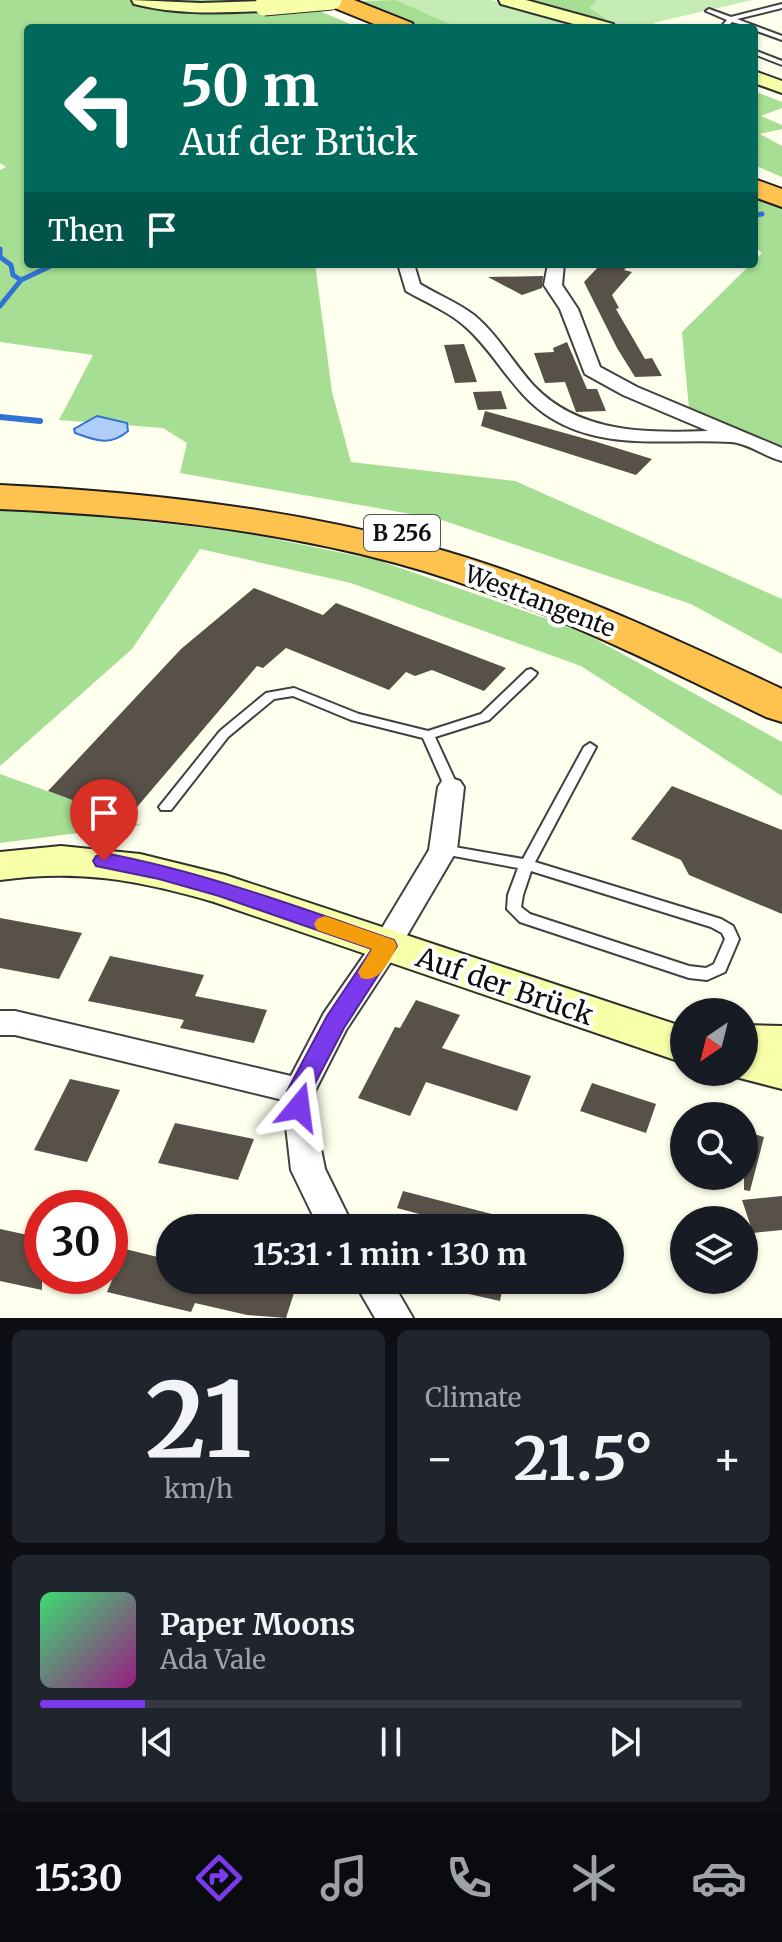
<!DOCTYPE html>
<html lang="en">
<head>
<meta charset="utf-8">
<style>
	body { margin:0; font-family:Merriweather,serif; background:#20242c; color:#f1f3f6; height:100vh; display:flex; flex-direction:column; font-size:30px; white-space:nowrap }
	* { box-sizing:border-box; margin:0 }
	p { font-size:26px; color:#9ea1a6 }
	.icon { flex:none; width:44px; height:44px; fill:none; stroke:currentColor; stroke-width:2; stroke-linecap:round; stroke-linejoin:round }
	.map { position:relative; height:1318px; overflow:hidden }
	.drawer { display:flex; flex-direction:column; gap:12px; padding:12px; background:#0d0f14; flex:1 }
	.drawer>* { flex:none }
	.banner { position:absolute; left:24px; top:24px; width:734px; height:244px; border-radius:8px; box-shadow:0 2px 6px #0004; background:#00695c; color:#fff; overflow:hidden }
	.needle { width:52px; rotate:215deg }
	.buttons { position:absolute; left:670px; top:998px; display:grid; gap:16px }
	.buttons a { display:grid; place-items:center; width:88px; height:88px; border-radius:50%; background:#171b24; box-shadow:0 2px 6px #0004; font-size:40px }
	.speed { position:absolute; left:24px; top:1190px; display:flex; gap:16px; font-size:40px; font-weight:700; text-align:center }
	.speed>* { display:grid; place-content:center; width:104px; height:104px; border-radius:50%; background:#171b24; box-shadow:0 2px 6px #0004; line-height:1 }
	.speed .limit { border:12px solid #d22; background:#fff; color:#111 }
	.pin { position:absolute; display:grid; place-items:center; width:68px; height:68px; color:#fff; margin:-82px -34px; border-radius:50% 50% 50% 0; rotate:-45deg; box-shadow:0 0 8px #0007 }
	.pin .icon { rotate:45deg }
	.me { position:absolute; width:88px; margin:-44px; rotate:16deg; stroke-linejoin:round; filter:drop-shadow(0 0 6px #0008) }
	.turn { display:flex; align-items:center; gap:28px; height:168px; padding:0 24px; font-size:36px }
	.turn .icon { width:104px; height:104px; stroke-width:2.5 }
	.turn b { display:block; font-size:56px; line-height:68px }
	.then { display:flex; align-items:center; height:76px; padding:0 24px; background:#0003; gap:16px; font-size:30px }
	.big { font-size:60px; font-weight:700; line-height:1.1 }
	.drawer .tile { flex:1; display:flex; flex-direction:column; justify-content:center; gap:12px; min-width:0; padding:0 28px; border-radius:12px; background:#20242c }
	.drawer .dial { align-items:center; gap:0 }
	.dial b { font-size:104px; line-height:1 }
	.song { display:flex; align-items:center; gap:24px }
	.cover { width:96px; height:96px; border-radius:12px; background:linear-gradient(135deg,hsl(140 70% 55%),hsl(310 70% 35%)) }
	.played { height:8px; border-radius:4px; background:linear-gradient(90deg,#7c3aed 15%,#363941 15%) }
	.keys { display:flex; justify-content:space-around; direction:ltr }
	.heat { display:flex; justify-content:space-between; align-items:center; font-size:44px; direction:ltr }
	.drawer .tiles { flex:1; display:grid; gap:12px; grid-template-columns:1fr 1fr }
	.tile:last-child { grid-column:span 2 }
	.trip { position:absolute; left:156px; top:1214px; width:468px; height:80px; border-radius:40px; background:#171b24; box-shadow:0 2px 6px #0004; font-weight:700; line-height:80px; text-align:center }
	.dock { display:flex; height:128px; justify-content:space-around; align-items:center; background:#090b0e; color:#9ea1a6 }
	.dock .icon { width:56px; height:56px }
	.dock .current { color:#7c3aed }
	.dock b { font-size:36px; color:#f1f3f6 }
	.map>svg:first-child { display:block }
	.green { fill:#c6ecb5 }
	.forest { fill:#a6de93 }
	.water { fill:#afcffa; stroke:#3172d6; stroke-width:2 }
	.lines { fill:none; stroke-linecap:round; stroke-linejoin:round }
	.stream-far1 { stroke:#3172d6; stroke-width:5 }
	.stream { stroke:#3172d6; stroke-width:6 }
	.building { fill:#575149 }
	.lane-casing { stroke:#414141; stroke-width:4 }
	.street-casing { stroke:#414141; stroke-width:4 }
	.secondary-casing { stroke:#303030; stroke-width:4 }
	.highway-casing { stroke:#1f1f1f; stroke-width:4 }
	.lane { fill:#fff; fill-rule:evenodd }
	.street { fill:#fff; fill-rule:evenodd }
	.secondary { fill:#f7ffa9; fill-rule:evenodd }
	.highway { fill:#fec24e; fill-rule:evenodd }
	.secondary-bridge-casing { stroke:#303030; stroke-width:21; stroke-linecap:butt }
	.secondary-bridge { stroke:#f7ffa9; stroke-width:19 }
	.route { fill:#7c3aed; stroke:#51269a; stroke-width:2 }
	.slow { fill:#f59e0b }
	.labels { text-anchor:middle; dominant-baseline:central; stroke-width:8; stroke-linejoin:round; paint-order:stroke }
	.shield { fill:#fff; stroke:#565656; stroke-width:2 }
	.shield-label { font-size:22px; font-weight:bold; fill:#0e0e0e }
	.street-label { font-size:24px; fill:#0e0e0e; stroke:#fff }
	.near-street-label { font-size:28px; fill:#0e0e0e; stroke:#fff }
</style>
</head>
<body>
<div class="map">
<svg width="782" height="1318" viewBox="0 0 782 1318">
	<rect width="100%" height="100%" fill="#ffe"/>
	<!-- green -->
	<path class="green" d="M 396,0 L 491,0 L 598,28 L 459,28 Z
		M 597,0 L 752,0 L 653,23 L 664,28 L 620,28 L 591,19 L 606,18 L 590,8 Z"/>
	<!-- forest -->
	<path class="forest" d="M 0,0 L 293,0 L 360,28 L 28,28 L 28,264 L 315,264 L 332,392 L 351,462 L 515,481 L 782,599 L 782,654 L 691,604 L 439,519 L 180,473 L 187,443 L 163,428 L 59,420 L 93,355 L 0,342 L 0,170 L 6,167 L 0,163 Z
		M 396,0 L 459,28 L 420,28 L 355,1 Z
		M 524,0 L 597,0 L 590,8 L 607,19 L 591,19 Z
		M 754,91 L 782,102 L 782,108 L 761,116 L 782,125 L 782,129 L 760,134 L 782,146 L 782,177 L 754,165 Z
		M 754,194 L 782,206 L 782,446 L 689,409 L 682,332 L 762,253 L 754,246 Z
		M 0,510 L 43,510 L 241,532 L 377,560 L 579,630 L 782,742 L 782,796 L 581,666 L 351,583 L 200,549 L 132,649 L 0,766 Z
		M 0,774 L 141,825 L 0,843 Z"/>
	<!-- water -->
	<path class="water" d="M 97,416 L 127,423 L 128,431 C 110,447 95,440 75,433 L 74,429 Z"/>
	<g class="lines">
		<!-- stream-far1 -->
		<path class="stream-far1" d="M 754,215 L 762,214
			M 0,249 L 0,257 L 11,265 L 13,275 L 21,280
			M 0,306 L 21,280 L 55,264"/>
		<!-- stream -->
		<path class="stream" d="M 0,417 L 40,421"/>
	</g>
	<!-- building -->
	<path class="building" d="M 601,264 L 630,264 L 624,270 L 632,272 L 612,295 L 619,308 L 616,309 L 645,359 L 652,358 L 662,376 L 635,377 L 617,348 L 584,282 Z
		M 543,276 L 542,288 L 522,295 L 488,277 Z
		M 567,342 L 587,389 L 597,389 L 606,411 L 576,412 L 565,382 L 545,383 L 534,353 L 554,352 L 553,348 Z
		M 464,344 L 477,382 L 455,383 L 444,345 Z
		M 501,391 L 507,409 L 478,410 L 473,392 Z
		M 485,411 L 597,442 L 652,459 L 636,475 L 481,426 Z
		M 254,588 L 323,615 L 336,603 L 506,668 L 484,691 L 432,670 L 415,676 L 406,672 L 389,690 L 286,648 L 263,668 L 257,666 L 126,820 L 48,791 L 181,649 Z
		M 672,786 L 782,830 L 782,914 L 689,875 L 681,860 L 631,839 Z
		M 0,918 L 82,933 L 59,979 L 0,968 Z
		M 110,956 L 204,975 L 195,996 L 267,1010 L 254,1043 L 180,1028 L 184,1020 L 88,1001 Z
		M 416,1000 L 460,1015 L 442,1048 L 531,1076 L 517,1111 L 426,1082 L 410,1116 L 358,1098 L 395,1027 L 400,1028 Z
		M 70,1079 L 120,1090 L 87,1162 L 34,1150 Z
		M 592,1083 L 656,1104 L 646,1133 L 580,1111 Z
		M 175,1123 L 254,1139 L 238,1180 L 158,1163 Z
		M 744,1131 L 764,1137 L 750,1191 L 744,1190 Z
		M 403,1191 L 523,1222 L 522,1228 L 471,1228 L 397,1208 Z
		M 782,1196 L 782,1230 L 753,1233 L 742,1200 Z
		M 0,1229 L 42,1238 L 42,1290 L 0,1281 Z
		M 125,1249 L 170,1260 L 170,1280 L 298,1280 L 286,1318 L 247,1315 L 195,1303 L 191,1312 L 107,1292 Z
		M 443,1280 L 504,1280 L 500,1301 L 442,1288 Z"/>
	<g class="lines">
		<!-- lane casing -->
		<g class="lane-casing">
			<path id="lane" d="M 782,4 L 782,8 L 737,19 L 782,36 L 782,40 L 754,30 L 754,28 L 732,22 L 726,28 L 720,28 L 727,20 L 706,11 L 709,9 L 731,17 Z
				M 754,50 L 782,61 L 782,65 L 754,54 Z
				M 531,669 L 537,673 L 535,676 L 489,720 L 435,737 L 458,787 L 456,790 L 446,790 L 423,738 L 351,720 L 293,696 L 274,699 L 228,737 L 171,810 L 161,810 L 159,807 L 220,731 L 266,693 L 294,688 L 359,714 L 428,731 L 481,714 L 527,670 Z
				M 590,743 L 596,747 L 535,862 L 721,919 L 733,926 L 739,939 L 725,972 L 707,980 L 689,978 L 520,922 L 507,909 L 508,895 L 518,868 L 438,853 L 436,850 L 438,847 L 443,845 L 523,859 L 584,747 ZM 531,871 L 711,927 L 722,933 L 725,939 L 714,964 L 706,968 L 689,966 L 530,914 L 521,907 L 523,895 Z"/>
		</g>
		<!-- street casing -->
		<g class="street-casing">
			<path id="street" d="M 398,264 L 414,264 L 420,284 C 438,295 457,302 474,315 C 498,335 513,363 534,386 C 580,434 647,433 708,431 L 623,395 L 585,374 L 560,309 L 544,285 L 548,264 L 564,264 L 562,285 L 578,309 L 600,367 L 637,387 L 782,448 L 782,461 C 765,457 748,443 731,442 C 670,438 607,452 551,418 C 515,396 498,357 468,329 C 450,312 427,303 406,291 Z
				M 451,778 L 460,781 L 464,787 L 457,850 L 396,954 L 346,1030 L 315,1091 L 316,1124 L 325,1169 L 354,1228 L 319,1228 L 291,1170 L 283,1100 L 15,1035 L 0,1035 L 0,1011 L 15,1011 L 291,1076 L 324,1013 L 376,938 L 429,850 L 438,787 L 442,781 Z
				M 353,1280 L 391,1280 L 413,1318 L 375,1318 Z"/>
		</g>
		<!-- secondary casing -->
		<g class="secondary-casing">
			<path id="secondary" d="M 132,0 L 201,3 L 264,1 L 272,6 L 264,11 C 219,13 178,15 134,4 Z
				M 499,0 L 526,0 L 613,24 L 616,28 L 588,28 L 501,4 Z
				M 754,71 L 782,81 L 782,93 L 754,83 Z
				M 61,846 L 140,854 L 225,875 L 684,1027 L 684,1063 L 214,902 C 139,880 78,869 0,880 L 0,852 Z
				M 744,1025 L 782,1026 L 782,1089 L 728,1075 L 727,1072 L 744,1072 Z"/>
		</g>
		<!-- highway casing -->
		<g class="highway-casing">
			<path id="highway" d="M 324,0 L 354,0 L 412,23 L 415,28 L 384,28 L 327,5 Z
				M 754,179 L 782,189 L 782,207 L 754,197 Z
				M 0,485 C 144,492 287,508 427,546 C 550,580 667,635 782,689 L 782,722 L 766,717 C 646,659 525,598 396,563 C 267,528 133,515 0,509 Z"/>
		</g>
		<!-- lane -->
		<use href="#lane" class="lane"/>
		<!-- street -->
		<use href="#street" class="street"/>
		<!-- secondary -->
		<use href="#secondary" class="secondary"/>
		<!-- highway -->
		<use href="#highway" class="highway"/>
		<!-- secondary-bridge casing -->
		<g class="secondary-bridge-casing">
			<path id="secondary-bridge" d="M 264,6 L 332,0"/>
		</g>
		<!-- secondary-bridge -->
		<use href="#secondary-bridge" class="secondary-bridge"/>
	</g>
	<!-- route -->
	<path class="route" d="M 104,853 C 204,872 298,907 394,940 L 397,946 L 344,1028 L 311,1091 L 312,1107 L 308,1115 L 299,1118 L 291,1115 L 287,1107 L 287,1091 L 327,1016 L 372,949 L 219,896 L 159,879 L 96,866 L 93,861 L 96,856 Z"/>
	<!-- slow -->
	<path class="slow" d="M 325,916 L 394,940 L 397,946 C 389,961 380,984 361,978 L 358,972 L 372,949 L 317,930 L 314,924 L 317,919 Z"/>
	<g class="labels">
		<!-- shield labels -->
		<rect class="shield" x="364" y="515" width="76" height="36" rx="6"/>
		<g class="shield-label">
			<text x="402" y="533">B 256</text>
		</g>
		<!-- street labels -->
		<g class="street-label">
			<text transform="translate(540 601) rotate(21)">Westtangente</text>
		</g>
		<!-- near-street labels -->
		<g class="near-street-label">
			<text transform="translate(505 986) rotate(19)">Auf der Brück</text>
		</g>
	</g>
</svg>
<div class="buttons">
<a><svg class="needle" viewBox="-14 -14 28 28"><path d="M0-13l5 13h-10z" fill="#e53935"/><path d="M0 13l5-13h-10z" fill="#9ea1a6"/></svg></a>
<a><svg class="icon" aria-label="search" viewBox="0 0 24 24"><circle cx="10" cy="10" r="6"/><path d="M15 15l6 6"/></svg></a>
<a><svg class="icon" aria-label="layers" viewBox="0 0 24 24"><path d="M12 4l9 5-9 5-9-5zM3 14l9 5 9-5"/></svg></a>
</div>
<div class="speed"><div class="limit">30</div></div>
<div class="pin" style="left:104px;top:861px;background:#d93025"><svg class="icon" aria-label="arrive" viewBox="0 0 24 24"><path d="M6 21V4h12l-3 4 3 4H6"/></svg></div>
<svg class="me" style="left:299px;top:1107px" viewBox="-20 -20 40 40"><path d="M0-17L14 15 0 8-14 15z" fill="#7c3aed" stroke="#fff" stroke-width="4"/></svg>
<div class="trip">15:31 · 1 min · 130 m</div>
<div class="banner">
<div class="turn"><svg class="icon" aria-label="left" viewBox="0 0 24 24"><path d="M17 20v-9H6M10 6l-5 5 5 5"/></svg><div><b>50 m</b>Auf der Brück</div></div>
<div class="then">Then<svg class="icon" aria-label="arrive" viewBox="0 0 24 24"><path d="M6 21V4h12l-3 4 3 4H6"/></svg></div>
</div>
</div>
<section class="drawer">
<div class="tiles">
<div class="tile dial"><b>21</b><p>km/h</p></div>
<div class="tile"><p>Climate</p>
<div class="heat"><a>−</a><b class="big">21.5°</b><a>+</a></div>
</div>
<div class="tile">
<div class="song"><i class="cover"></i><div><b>Paper Moons</b><p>Ada Vale</p></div></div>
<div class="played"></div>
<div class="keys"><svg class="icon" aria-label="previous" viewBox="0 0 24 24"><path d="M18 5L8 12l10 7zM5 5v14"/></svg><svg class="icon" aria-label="pause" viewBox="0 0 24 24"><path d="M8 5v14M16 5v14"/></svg><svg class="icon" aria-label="next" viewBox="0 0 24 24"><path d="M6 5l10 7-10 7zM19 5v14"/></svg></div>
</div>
</div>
</section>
<nav class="dock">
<b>15:30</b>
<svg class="icon current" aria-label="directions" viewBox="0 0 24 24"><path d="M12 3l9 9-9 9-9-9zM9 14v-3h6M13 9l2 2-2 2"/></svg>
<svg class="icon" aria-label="music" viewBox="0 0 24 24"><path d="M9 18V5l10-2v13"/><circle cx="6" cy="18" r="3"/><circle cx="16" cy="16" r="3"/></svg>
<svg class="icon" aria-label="phone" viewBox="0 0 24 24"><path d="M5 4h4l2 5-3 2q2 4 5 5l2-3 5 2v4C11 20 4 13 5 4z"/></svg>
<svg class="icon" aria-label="climate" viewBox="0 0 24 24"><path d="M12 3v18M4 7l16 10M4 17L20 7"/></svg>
<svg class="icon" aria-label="car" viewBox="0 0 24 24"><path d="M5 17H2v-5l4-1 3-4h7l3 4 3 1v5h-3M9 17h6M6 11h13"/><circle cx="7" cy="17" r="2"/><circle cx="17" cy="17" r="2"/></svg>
</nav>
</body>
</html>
